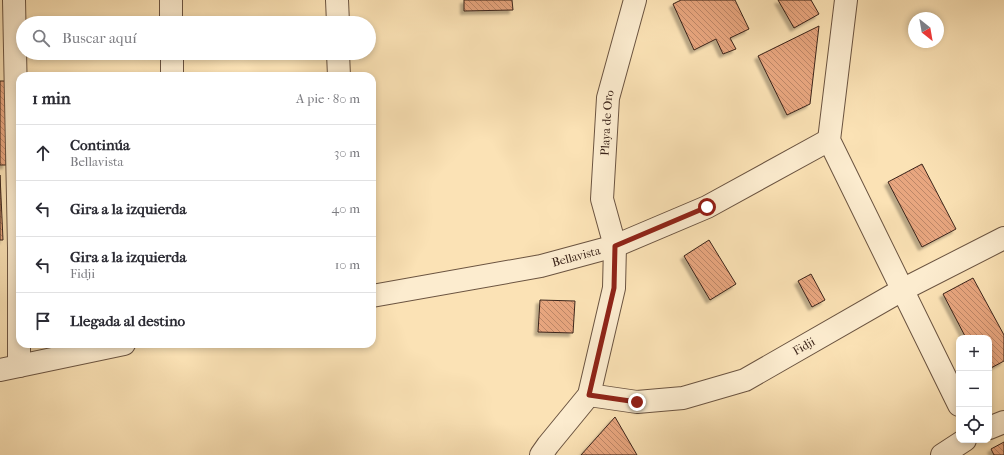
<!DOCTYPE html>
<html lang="es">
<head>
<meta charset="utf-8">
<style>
	:root { --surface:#fff; --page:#f7f7f7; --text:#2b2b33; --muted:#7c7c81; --line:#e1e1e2 }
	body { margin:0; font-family:"IM FELL French Canon",serif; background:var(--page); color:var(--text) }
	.controls { position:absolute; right:12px; bottom:12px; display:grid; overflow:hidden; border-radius:8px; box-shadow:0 2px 6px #0003 }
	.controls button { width:36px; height:36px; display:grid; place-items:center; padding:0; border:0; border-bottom:1px solid var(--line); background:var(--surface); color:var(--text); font:20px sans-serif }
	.compass { position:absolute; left:908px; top:12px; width:36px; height:36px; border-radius:50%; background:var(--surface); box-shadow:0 2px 6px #0003; rotate:149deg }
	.stop { position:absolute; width:12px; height:12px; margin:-9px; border:3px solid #8f2418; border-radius:50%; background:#fff }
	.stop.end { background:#8f2418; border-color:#fff; box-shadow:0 1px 4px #0008 }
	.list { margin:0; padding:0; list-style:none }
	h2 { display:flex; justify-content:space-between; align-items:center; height:52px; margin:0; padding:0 16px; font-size:17px }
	h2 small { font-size:13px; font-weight:400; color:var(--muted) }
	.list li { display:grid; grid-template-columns:26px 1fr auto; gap:12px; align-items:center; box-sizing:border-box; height:56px; padding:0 16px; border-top:1px solid var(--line) }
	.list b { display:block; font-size:15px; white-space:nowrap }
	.list p { margin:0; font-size:13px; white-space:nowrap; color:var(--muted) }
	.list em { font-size:13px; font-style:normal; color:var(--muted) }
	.icon { flex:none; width:22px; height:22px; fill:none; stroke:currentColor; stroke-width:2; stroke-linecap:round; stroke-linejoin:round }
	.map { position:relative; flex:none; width:1004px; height:455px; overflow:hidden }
	.search { position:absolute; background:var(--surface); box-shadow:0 2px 6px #0003; left:16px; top:16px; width:360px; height:44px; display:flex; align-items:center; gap:10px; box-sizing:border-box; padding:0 14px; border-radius:22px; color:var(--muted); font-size:15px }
	.panel { position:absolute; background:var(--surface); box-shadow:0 2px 6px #0003; left:16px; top:72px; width:360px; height:276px; border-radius:12px }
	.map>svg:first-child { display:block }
	.building { fill:url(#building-back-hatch); stroke:#3b241a; filter:url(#shadow) }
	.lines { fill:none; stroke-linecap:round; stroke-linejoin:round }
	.minor-casing { stroke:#6b5441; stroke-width:24 }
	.minor { stroke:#fceccf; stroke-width:22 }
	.route { stroke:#8f2418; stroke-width:5 }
	.labels { text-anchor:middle; stroke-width:3.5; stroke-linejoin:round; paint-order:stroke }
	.street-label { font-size:12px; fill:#3b241a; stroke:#fceccf }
</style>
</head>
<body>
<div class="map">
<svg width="1004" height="455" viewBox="0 0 1004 455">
	<defs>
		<pattern id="building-back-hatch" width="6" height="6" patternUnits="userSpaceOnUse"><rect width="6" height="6" fill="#e8a67f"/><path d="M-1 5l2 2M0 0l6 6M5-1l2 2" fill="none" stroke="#bd8767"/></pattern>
		<filter id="shadow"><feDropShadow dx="-3.5" dy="3.5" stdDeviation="1" flood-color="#0004"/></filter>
	</defs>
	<rect width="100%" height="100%" fill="#fbe2b5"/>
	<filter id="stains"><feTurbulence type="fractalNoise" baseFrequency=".005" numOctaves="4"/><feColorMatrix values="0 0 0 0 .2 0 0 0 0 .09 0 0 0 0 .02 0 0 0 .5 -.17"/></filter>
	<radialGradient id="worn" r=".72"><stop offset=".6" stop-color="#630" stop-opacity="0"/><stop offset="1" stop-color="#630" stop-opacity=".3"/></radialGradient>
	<path class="building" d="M464,0h48l1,10 -49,1z
		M681,0h54l14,29 -19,9 6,11 -13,5 -7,-15 -22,11 -21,-46z
		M778,0h33l8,14 -25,14z
		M819,26l-9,78 -23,11 -29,-59z
		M0,81h6v84h-6z
		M922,164l34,65 -34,18 -34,-65z
		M0,175l3,65h-3z
		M709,240l27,44 -26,16 -26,-44z
		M811,274l14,26 -13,7 -14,-26z
		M973,278l31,57v26l-15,8v-31h-23l-23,-44z
		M540,300l35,1 -2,32 -35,-1z
		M615,417l22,38h-56z
		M1004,442v13h-10l-3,-6z"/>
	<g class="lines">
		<defs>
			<g id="minor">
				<path d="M14,0l5,248v118"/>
				<path d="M171,0v23"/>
				<path d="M337,0l1,23"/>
				<path d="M846,0l-17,140 130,265"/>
				<path d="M172,53v23"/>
				<path d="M338,53l1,23"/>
				<path id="s1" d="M372,296l169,-30 74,-20 92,-39 122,-67"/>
				<path d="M0,370l124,-26"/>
				<path id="s2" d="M589,395l48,7 46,-4 62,-18 157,-90 102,-52"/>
				<path d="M989,428l15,-6"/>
				<path id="s3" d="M541,455l7,-10 41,-50 25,-107 1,-42 -13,-47 6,-101 27,-98"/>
				<path d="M942,455l23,-15"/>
			</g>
		</defs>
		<use href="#minor" class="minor-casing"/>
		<use href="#minor" class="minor"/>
	</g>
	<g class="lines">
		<path class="route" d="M637,402l-48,-7 25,-107 1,-42 92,-39"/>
	</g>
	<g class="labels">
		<g class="street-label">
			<text dy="4" stroke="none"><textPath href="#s3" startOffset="354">Playa de Oro</textPath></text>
			<text dy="4" stroke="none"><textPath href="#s1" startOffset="208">Bellavista</textPath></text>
			<text dy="4" stroke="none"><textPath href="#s2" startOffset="227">Fidji</textPath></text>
		</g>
	</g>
	<rect width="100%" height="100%" filter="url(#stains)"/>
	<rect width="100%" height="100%" fill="url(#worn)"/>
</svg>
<div class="controls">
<button>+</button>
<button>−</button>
<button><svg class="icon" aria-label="locate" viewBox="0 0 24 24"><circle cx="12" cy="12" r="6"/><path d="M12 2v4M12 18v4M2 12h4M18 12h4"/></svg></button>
</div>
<svg class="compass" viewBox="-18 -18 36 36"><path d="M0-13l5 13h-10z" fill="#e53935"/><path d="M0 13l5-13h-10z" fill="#7c7c81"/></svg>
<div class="stop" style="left:707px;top:207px"></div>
<div class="stop end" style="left:637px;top:402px"></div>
<div class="search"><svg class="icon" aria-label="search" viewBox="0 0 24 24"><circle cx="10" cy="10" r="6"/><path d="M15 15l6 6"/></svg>Buscar aquí</div>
<section class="panel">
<h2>1 min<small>A pie · 80 m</small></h2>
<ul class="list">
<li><svg class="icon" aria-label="ahead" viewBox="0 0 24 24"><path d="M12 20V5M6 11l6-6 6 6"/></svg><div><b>Continúa</b><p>Bellavista</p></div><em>30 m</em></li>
<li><svg class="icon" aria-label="left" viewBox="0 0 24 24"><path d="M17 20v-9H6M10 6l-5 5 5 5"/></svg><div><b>Gira a la izquierda</b></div><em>40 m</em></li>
<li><svg class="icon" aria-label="left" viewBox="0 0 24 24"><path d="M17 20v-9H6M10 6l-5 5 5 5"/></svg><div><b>Gira a la izquierda</b><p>Fidji</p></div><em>10 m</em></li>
<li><svg class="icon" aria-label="arrive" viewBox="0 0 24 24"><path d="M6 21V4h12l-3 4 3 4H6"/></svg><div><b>Llegada al destino</b></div></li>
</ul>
</section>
</div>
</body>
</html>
